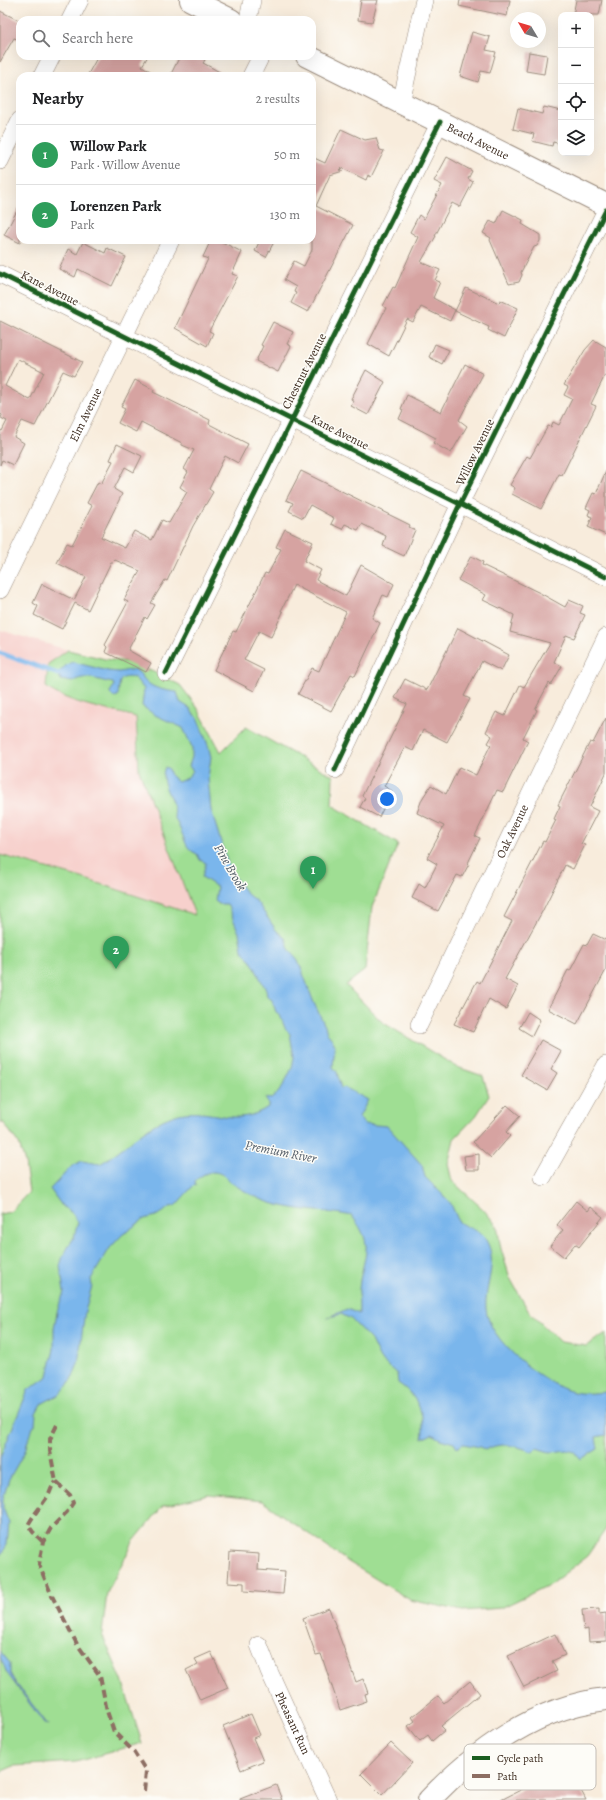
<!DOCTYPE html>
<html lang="en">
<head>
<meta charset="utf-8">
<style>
	:root { --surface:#fff; --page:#f2f2f2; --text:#202124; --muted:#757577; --line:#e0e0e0; --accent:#ea580c }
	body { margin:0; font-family:Alegreya,serif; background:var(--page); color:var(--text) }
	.controls { position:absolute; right:12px; top:12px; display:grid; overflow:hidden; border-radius:8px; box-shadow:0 4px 16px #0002 }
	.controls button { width:36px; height:36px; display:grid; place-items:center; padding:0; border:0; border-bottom:1px solid var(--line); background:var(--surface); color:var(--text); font:20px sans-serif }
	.compass { position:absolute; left:510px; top:12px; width:36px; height:36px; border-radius:50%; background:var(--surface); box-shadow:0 4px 16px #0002; rotate:308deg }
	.you { position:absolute; left:387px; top:799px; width:14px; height:14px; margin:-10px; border:3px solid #fff; border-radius:50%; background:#1a73e8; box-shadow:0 0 0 6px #1a73e833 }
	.badge { display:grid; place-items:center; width:26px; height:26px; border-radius:50%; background:var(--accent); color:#fff; font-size:13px; font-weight:700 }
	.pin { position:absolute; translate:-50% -33px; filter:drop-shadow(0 1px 2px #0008) }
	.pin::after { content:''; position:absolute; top:21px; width:14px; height:12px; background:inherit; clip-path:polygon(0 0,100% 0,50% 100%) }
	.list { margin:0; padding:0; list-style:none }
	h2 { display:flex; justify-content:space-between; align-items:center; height:52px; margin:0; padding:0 16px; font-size:17px }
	h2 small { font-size:13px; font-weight:400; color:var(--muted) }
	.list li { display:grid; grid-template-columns:26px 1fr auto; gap:12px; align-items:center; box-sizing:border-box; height:60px; padding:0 16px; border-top:1px solid var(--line) }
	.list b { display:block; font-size:15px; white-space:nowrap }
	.list p { margin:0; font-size:13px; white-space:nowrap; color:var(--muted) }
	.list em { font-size:13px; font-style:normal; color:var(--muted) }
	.icon { flex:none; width:22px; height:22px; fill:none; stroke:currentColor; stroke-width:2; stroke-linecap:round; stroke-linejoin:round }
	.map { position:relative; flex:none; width:606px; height:1800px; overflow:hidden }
	.search { position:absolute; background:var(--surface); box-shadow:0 4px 16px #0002; left:16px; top:16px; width:300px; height:44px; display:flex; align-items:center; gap:10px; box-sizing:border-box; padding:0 14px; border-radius:12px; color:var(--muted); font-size:15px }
	.panel { position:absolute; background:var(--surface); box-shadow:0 4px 16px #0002; left:16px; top:72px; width:300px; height:172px; border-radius:12px }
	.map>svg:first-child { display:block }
	.built { fill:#f7d0cc }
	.green { fill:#9fde93; stroke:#6d8458 }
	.water { fill:#7ab6ec; stroke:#5a7085 }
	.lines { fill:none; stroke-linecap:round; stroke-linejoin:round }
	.stream { stroke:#7ab6ec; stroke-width:5 }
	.building { fill:#d6a3a1; fill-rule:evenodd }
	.minor-casing { stroke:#9a8b7d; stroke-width:18 }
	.tertiary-casing { stroke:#9a8b7d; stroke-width:24 }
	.minor { stroke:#fff; stroke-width:17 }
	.tertiary { stroke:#fff; stroke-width:22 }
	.quiet { stroke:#8d6e63; stroke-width:4; stroke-dasharray:8 4; stroke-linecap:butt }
	.cycleway-casing { stroke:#fdfcf7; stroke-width:8 }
	.cycleway { stroke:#1b5e20; stroke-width:5 }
	.labels { text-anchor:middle; stroke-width:3; stroke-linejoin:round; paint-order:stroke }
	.street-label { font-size:12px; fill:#3b2a1e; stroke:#fdfcf7 }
	.water-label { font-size:13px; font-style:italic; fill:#515b66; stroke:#fdfcf7 }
	.key { fill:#fdfcf7; stroke:#c3bdb6; stroke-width:1 }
	.key-label { font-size:11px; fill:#3b2a1e }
</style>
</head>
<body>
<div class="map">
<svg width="606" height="1800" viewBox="0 0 606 1800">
	<rect width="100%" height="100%" fill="#fdfcf7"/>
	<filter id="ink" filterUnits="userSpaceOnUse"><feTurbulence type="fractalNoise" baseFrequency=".025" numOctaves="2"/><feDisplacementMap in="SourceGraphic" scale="8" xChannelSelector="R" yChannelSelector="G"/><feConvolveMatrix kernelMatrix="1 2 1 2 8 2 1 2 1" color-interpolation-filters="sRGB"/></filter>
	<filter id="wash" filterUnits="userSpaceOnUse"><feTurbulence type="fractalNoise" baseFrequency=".012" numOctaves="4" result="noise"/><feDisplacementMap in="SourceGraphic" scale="16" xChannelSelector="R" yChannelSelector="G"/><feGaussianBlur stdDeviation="0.9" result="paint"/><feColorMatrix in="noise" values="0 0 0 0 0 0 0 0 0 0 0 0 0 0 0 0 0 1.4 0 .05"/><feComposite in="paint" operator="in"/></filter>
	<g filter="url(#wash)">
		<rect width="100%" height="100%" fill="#f8ecdc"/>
		<path class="built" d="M0,630l68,20 -20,14 45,42 43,11 3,53 57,145 -114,-37 -82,-23z"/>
		<path class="green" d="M68,650l37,9 30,4 45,22 17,22 24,45 25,-25 87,49 -1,29 66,39 -26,63 -7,63 -19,15 36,37 75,45 26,9 6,20 -13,20 -22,23 -6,25 4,17 31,28 14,17 4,23 9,29 19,34 32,30 25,4 20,-13v196l-19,27 -36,28 -50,24 -38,3 -53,-11 -63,-39 -85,-60 -53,-6 -46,11 -30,36 -26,51 -5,41 20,46 20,63 -66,19 -62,4 -14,6v-558l10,-2 19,-20 -4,-29 -6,-19 -16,-22h-3v-267l82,23 113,37 -56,-145 -3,-53c-26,-7 -70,-14 -90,-30l2,-23z"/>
		<path class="water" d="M73,662l35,9 11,1 16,-3c6,4 8,10 13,14 7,6 20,8 29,9l3,10 11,7 2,5 4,3 11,28 3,12 -3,21 3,32 19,61 17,23 10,8 19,28 9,8 4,11 9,11 16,43 11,23 2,7 5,6 3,6 -2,22 4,5 4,17 3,-2 24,13 -9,17 5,7 23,2 35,39 3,12 25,25 9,20c9,7 21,7 27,18 13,22 -2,46 0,69 3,32 53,70 81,81 12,5 26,3 39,2v43l-10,2 2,12 -17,10c-10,-13 -16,-8 -29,-7 -5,0 -11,-3 -16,-4l-3,4c-16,-6 -32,-11 -48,-2l-5,-3 -17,-3 -6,4 -3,-5 -14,-4 -8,-5 -10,5c4,-24 -4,-43 -24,-56l-1,-9 -17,-15 -9,-19 -20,-21 -10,-5 -14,4 20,-9 12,5c0,-11 -1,-23 1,-34 6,-30 13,-36 -8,-64 -32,-7 -66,-4 -96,-19 -8,-4 -17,-9 -24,-14 -4,-2 -6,-6 -9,-8 -10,-6 -20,-2 -28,6l1,5 -2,-1 -19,21 -5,1 -14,9 -12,3 -22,16 -12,13 -19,31 1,7 -7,25 -7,53 -5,12 -6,10 -7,8 -19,10 -5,9 -1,12 -4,5 -6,21 -16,28 -6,20v9l6,15 -2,22 -7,11v-98l28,-68 20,-14 6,-27v-20l3,-17 7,-20 -4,-26 3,-10 11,-19 4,-15 -6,-9 -10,-7 -12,-17 23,-24 9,-4 18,3c26,-16 48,-42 79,-50 32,-7 57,15 89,-7v-4l-3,-5 6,1 7,-6 6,-9 8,-16 2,-11 -4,-23 -5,-6 -5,-13 -4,-3 -4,-12 -5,-4 -1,-6 -13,-26 -11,-14 -3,-17 -12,-29h-9l-3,-3 2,-14 -15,-10 4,-14 -6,-3 -3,-6c-12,-5 -12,-15 -17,-25 -2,-5 -5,-9 -6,-14 -1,-4 0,-7 -1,-10 -4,-13 -14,-24 -8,-38l4,2 2,7 7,6 9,-4 6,-7 -4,-5 3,-9v-10l-9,-19 -28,-13 -13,-9 2,-17 -9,-11c-18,-3 -15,4 -17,18l-4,1 -4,-3v-2l4,-6 -1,-3c-14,-2 -28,-10 -41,-1l-11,-2 -3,-6c3,-5 10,-11 15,-12z
			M0,1651l10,12v10l5,9 33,43 -4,-2 -38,-51c-2,-9 -6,-9 -6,-21z"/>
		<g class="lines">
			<path class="stream" d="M0,653l58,21 5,-1"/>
		</g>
		<g id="blocks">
			<path class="building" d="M361,0h17l-6,22 -14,-2z
				M460,0h50l-3,16 -48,-10z
				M576,0h26l-3,15h-26z
				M0,11l20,10v19l-6,-2 -14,24z
				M472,32l18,5 -4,13 10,2 -6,21 -9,-2 -3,11 -18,-6z
				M529,52l18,3 -3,19 -18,-3z
				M98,56h50l-6,10 16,10h-71z
				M180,56h17l8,4 -2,3 24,13h-57z
				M544,107l17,4v33l-8,-2 -1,4 -20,-5 2,-7 -21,-5 5,-21 24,6z
				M341,129l24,11 11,-2 4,12 4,1 -13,26 -3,-2 -2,5 -24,-12 -2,2 3,1 -13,4 -14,31 37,19 -45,87 -17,-9 5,-10 -2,-1 2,-5 -12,-7 10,-19 10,5 8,-16v-93l13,6z
				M447,157l25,14 -4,8 5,3 -13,25 -8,-4 -17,33h1l-15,26 19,8 -5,10 5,2 -7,16 22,12 -5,11 -29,-14 -8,15 -6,-3 -18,37 -21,-12 18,-36 -3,-2 10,-19 2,1 23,-51 -8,-5 9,-17 5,4 18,-34 -8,-4z
				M20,205v38l-16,-8z
				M503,210l20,10 -1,4 18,11v6l-3,5 -3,1 -13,25 1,3 -3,7 -10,2 -19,-44 1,-2 -8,-5 7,-12 6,3z
				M211,240h7l24,12 -10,22 6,2 -29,55 4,2 -6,13 -32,-18 33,-69 -5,-2z
				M260,240h15l-9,17 -11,-6z
				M83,242l22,11 2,-5 19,9 -14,29 -34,-17 -3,8 -16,-8 9,-20 9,5z
				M466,288l33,15 1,-3 18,8 -14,30 -16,-8 1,-3 -34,-16z
				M0,321l82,41 -8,14 -11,-5 -28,55 -13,-5 -8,16 10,6 -11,22 -11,-5 -2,5v-35l2,1 5,-10 -6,-3 1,-3 -2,-2zM18,359l26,13 -14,28 -25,-14z
				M273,322l20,10 -6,12 4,2 -13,26 -22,-11 7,-15 -2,-1z
				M594,340l12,7v26l-15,31 5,2 -34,69 -3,-1 -18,35 -29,-15 3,-6 -5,-3 17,-29 3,2 18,-32 3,1 2,-5 6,3 13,-26 -8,-4 4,-8 -4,-2 21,-35z
				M435,344l14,6 -7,14 -13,-7z
				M465,364l18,10 -24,46 8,6 -16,27 -18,-10 3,-5 -37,-19 4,-9 -2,-1 6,-14 34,17z
				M366,370l19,12 -17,33 -17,-9 3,-5 -3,-2z
				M135,380l19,10 -1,2 57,28 -1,4 39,20 -10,19 -13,-7 -16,33 4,3 -20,34 -26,55 -2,-1 -14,23 4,2 -8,14 -2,-2 -17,33 23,13 -5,9 -41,-20 2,-5 -2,-2 23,-43 -4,-2 16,-29 -25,-11 -2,2h-2l-23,48 -13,-7 -13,26 -28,-14 4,-9 -5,-3 9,-19 32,16 12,-23 -29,-14 10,-20 5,2 20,-39 -5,-3 11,-21 3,2 12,-23 -3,-1 7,-16 25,12 -8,16 -9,-5 -11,22 8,5 -21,43 24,11 9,-17 18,9 10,-20 7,3 18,-31 -7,-5 8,-15 -4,-3 10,-19 -12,-5v-2l-41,-21 -5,10 -18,-9 7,-14 -4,-2z
				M301,471l109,54 -1,2 6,3 -11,26 -21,-10 3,-10 -24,-12 -4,6 -13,-6 -3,5 -11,-5 3,-6 -24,-13 -7,13 -14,-7 4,-8 -7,-3z
				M606,471v64l-18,-8 4,-10 -4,-2 2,-5 -4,-2 7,-15 3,1z
				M285,529l28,13 -9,19 17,9 -5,10 30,16 15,-31 33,19 -6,13 -5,-2 -11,23 8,5 -25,53 -4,-2 -20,37 -33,-17 14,-26 7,3 27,-59 -52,-27 -13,26 2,1 -12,25 -12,-6 -15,29 20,10 -10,21 -40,-21 19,-39 3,1 29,-59 3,1 13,-25 -5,-2z
				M471,556l12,6 -1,3 58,28 25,14 4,-7 14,6 -3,7 5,2 -11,23 -8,-3 -12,27 8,4 -11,19 -2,-2 -14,26 2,1 -14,28 5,3 -25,51 -6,-2 -22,46 5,2 -12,25 1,1 -7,13 -5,-2 -19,36 -26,-13 7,-14 6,4 12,-24 -10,-6 17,-32 -27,-13 5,-14 9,-14 15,9 13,-27 17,8 14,-29 1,-1 -3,-2 4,-7 -6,-4 10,-20 9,4 15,-31 4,2 26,-44 -40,-11 4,-17 -31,-15 3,-5 -28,-15z
				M458,628l51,27 -8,16 -19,-10 -18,35 6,3 -23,43 -24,-12 -10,21 -8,-4 -21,39 8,5 -13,26 -19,-10 5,-9 -3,-2 45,-92 -12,-6 10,-19 22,11z
				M606,718v55l-16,34 8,4 -17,33 4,1 -12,24 -8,-4 -22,45 -38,69 13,7 -12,23 -17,-10 -16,33 -19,-8 23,-43 3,2 32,-62 -8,-4 39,-76 2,1 11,-22 -2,-1 6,-13 -2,-1 32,-63 3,1z
				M593,934l13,6v30l-29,54 -29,-15 20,-39 2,1 14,-27 3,1z
				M528,1012l12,8 -8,16 -13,-8z
				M541,1040l20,11 -10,18 6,4 -10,17 -26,-15z
				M507,1105l13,11 -14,16 4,4 -19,22 -18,-16z
				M479,1154v16h-13l-2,-14z
				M576,1201l12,10 3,-4 12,10 -24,30 -4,-3 -11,13 -14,-11 13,-16 -6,-5z
				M230,1552l29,2 -1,16 27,2 -2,22 -39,-3v-8l-16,-1z
				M329,1608l27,74 7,-3 5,14 -3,1 2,7 -27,9 -19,-56 -5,1 -13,-37z
				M599,1609v5l7,-1v28l-17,1 -1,-13 -4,1 -2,-20z
				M555,1634l10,21 -13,6 5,10 -33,16 -16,-31z
				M211,1652l17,36 -28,12 -14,-30 12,-6 -3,-5z
				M470,1681l10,13 -39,32 4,4 -13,11 -4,-6 -8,6 -12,-15 7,-5 -3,-4 26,-21 6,7z
				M251,1714l9,21 -7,3 10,23 -22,9 -18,-44z
				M391,1743l21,20 -30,32 -21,-21z
				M574,1777l12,23h-85l43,-22 4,7 13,-7 2,4z
				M276,1785l6,15h-42v-1z"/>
		</g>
	</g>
	<g filter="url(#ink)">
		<use href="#blocks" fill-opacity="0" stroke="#9a8b7d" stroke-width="1"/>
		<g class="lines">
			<defs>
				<g id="minor">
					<path d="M70,20l10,-20"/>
					<path d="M248,20l4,-20"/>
					<path d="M42,76l10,-20"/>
					<path d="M251,76l10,-20"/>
					<path d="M401,103l23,-103"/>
					<path d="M0,161l20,-41"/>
					<path d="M0,274l606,303"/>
					<path id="s1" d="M0,590l171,-350"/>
					<path d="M166,673l274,-551"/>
					<path d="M335,770l125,-266 146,-294"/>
					<path id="s2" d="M419,1025l187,-388"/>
					<path d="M543,1177l63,-112"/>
					<path id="s3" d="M259,1645l10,26 59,129"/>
				</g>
				<g id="tertiary">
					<path d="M191,0l40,20"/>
					<path id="s4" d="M307,56l299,149"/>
					<path d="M429,1800c48,-50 107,-93 177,-101"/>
				</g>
			</defs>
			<use href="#minor" class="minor-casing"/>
			<use href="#tertiary" class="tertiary-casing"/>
			<use href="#minor" class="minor"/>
			<use href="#tertiary" class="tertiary"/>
			<path class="quiet" d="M57,1425l-7,14v12l6,31 14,13 3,8 -6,9 -16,16 -8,14 -4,23 13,31 25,48 23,32 7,35 7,21 20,20 12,19 -2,20
				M43,1542l-10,-10 -5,-7c6,-11 13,-19 20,-29 3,-5 3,-10 8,-14"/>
			<defs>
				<path id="cycleway" d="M0,274l606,303
					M166,673l274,-551
					M335,770l125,-266 146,-294"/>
			</defs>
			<use href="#cycleway" class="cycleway-casing"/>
			<use href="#cycleway" class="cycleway"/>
		</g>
	</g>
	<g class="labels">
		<g class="street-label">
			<text dy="4" stroke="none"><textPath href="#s4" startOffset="191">Beach Avenue</textPath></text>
			<text transform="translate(50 288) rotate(27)" y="4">Kane Avenue</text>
			<text transform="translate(304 371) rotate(-63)" y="4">Chestnut Avenue</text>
			<text dy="4" stroke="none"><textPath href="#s1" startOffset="195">Elm Avenue</textPath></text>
			<text transform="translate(340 432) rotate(27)" y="4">Kane Avenue</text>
			<text transform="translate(475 452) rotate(-64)" y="4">Willow Avenue</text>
			<text dy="4" stroke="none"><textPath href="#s2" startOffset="215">Oak Avenue</textPath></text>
			<text dy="4" stroke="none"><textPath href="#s3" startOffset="85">Pheasant Run</textPath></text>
		</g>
		<g class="water-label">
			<text transform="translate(231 867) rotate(60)" y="5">Pine Brook</text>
			<text transform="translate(281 1151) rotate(11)" y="5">Premium River</text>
		</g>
	</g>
	<rect x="464" y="1744" width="132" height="46" rx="6" class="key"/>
	<rect x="472" y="1756" width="18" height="4" fill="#1b5e20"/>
	<rect x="472" y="1774" width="18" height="4" fill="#8d6e63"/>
	<g class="key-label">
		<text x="497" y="1762">Cycle path</text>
		<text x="497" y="1780">Path</text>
	</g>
</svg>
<div class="controls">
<button>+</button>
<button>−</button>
<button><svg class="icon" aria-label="locate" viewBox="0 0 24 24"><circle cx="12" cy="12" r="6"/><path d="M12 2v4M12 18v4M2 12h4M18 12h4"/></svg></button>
<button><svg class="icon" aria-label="layers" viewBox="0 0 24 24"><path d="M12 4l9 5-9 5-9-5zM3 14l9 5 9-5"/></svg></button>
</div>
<svg class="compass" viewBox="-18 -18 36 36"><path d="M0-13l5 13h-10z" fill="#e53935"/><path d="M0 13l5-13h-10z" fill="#757577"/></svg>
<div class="you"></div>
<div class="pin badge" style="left:313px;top:889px;background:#2e9e5b">1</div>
<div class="pin badge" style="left:116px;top:969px;background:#2e9e5b">2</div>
<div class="search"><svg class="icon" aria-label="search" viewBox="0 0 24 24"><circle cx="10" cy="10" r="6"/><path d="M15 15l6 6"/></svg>Search here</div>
<section class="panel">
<h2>Nearby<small>2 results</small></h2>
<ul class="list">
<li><span class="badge" style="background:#2e9e5b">1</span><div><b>Willow Park</b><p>Park · Willow Avenue</p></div><em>50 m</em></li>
<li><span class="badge" style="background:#2e9e5b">2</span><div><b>Lorenzen Park</b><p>Park</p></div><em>130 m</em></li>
</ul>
</section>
</div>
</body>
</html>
